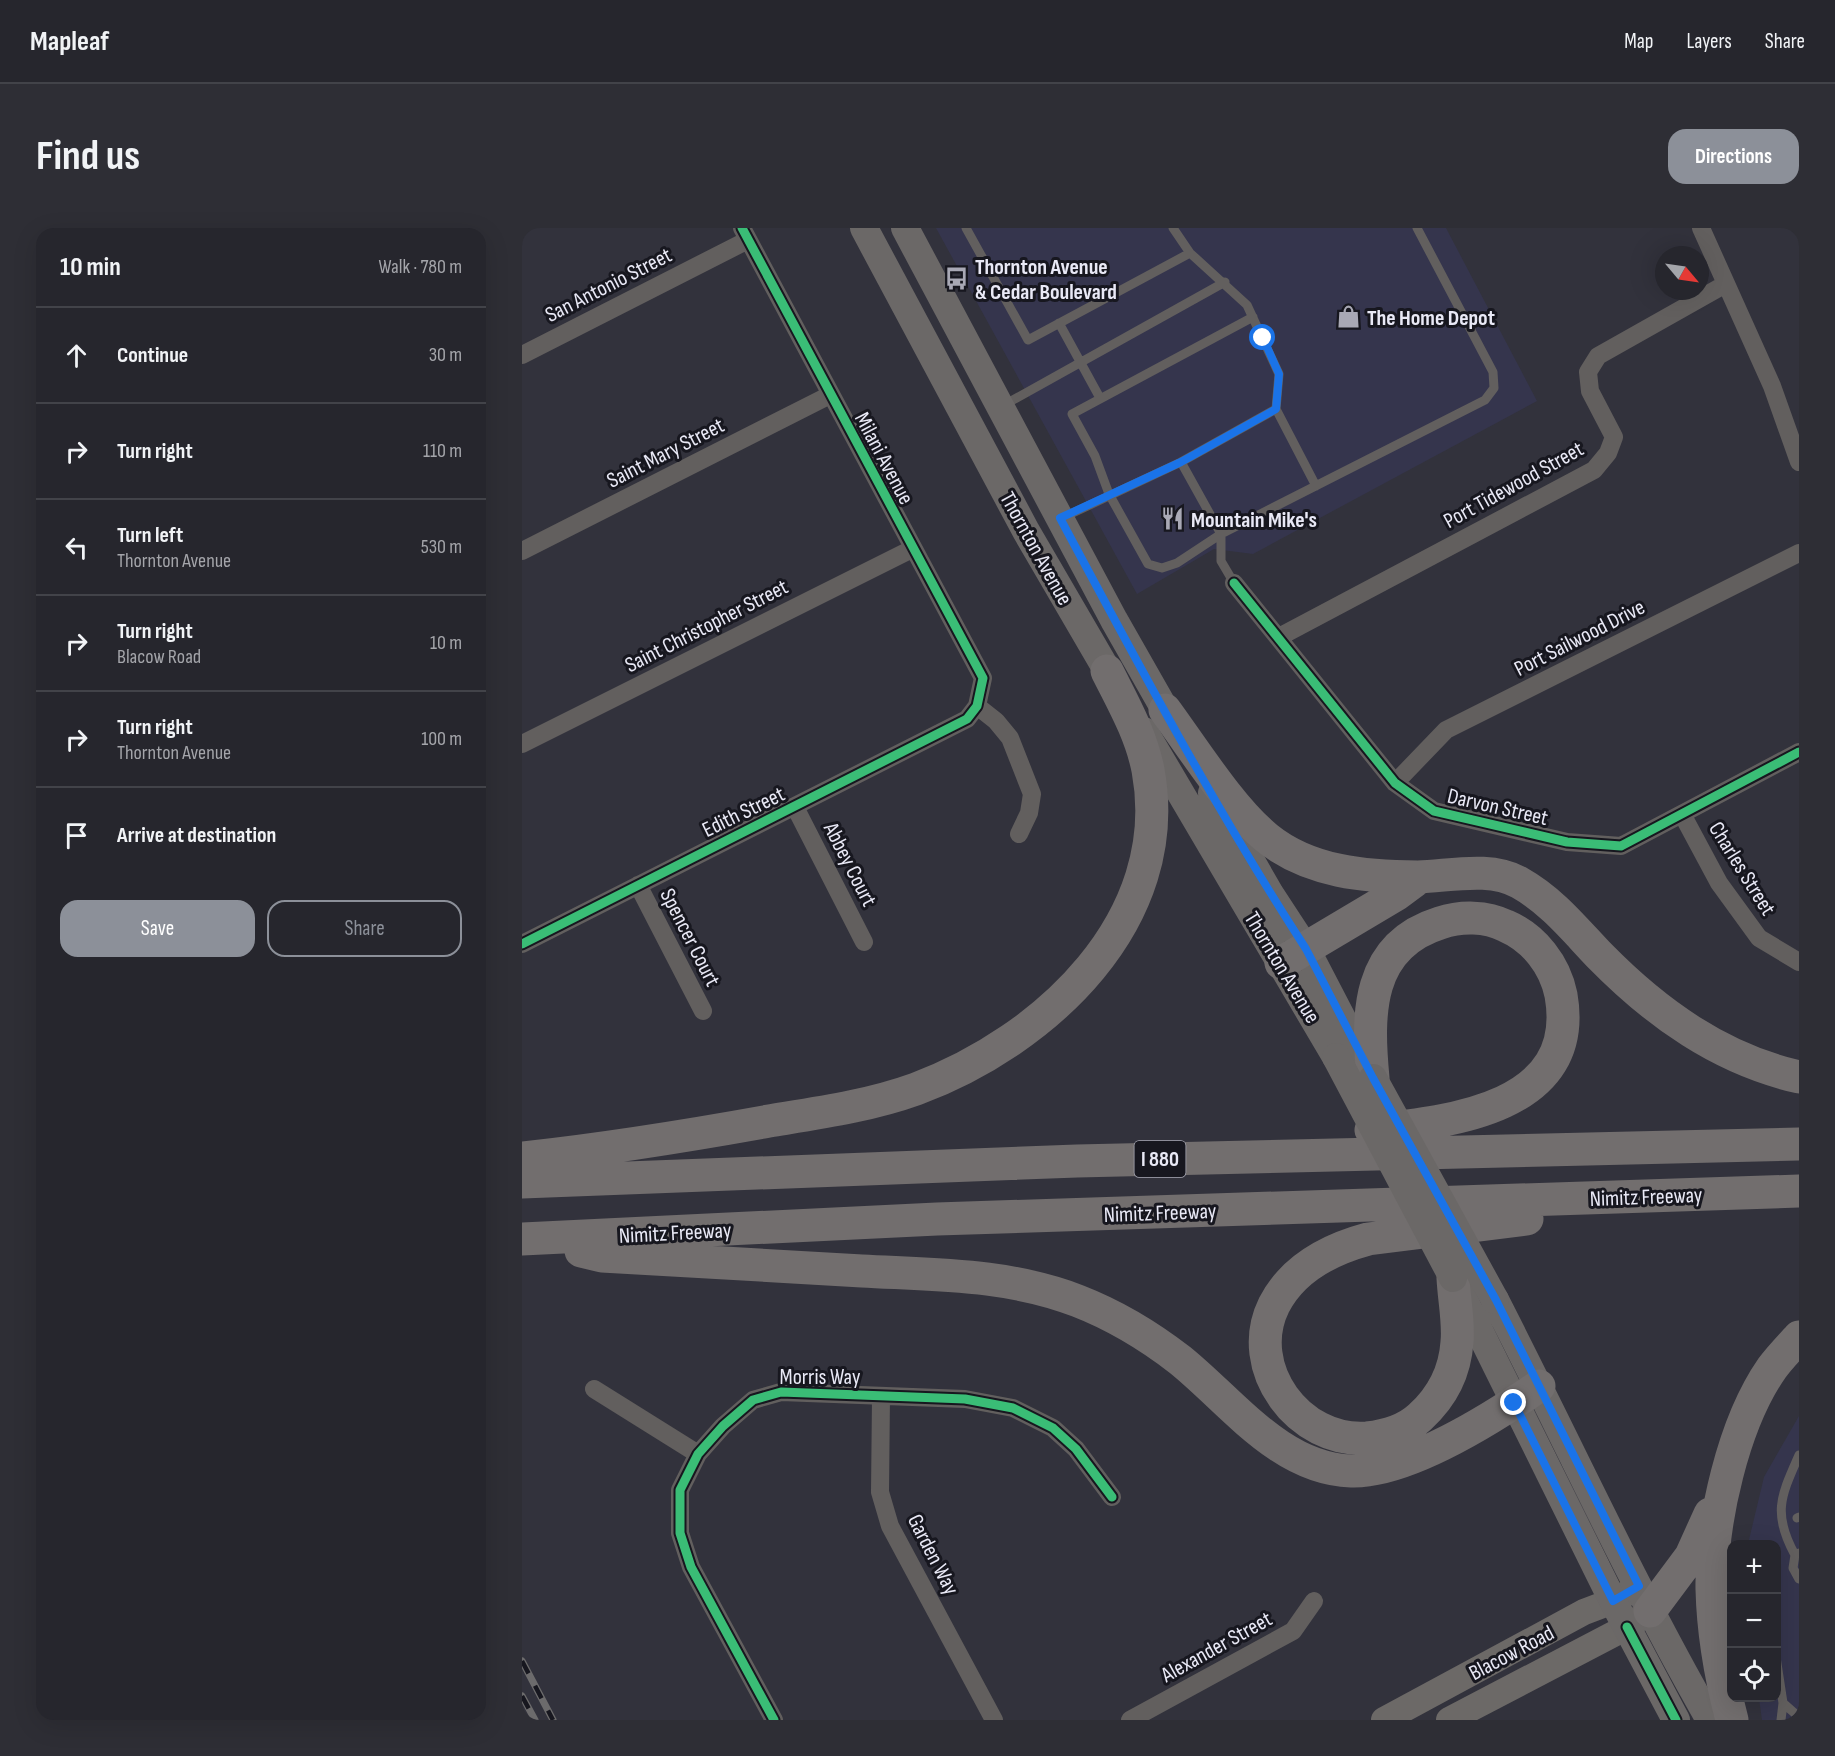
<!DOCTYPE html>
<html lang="en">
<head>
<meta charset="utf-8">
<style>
	:root { --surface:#26262d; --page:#2e2e35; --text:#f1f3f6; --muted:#a4a5aa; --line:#424349; --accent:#8c9099 }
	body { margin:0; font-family:"Sofia Sans Condensed",sans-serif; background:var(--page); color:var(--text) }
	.controls { position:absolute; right:18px; bottom:18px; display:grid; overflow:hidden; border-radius:12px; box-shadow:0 6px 24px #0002 }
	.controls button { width:54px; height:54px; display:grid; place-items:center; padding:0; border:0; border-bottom:2px solid var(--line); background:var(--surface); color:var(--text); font:30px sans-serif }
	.compass { position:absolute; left:1133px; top:18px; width:54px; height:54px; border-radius:50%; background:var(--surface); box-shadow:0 6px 24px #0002; rotate:119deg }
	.stop { position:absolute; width:18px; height:18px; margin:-14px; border:4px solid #1a73e8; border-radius:50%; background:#fff }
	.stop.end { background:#1a73e8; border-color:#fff; box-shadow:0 2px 6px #0008 }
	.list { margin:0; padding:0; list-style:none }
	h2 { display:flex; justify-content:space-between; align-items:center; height:78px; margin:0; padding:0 24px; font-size:26px }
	h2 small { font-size:20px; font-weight:400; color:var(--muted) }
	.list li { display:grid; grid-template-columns:39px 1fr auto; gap:18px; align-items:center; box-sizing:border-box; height:96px; padding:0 24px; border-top:2px solid var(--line) }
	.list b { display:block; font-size:22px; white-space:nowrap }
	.list p { margin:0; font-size:20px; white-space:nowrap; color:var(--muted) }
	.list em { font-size:20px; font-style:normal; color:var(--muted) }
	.actions { display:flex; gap:12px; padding:18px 24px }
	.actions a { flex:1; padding:14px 0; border:2px solid var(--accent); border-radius:18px; text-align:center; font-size:21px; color:var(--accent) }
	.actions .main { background:var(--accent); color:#fff }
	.icon { flex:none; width:33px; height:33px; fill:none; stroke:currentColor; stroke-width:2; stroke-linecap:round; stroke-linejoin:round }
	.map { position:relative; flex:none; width:1277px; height:1492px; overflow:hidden; border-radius:18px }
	header { display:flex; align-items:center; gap:36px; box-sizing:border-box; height:84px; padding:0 30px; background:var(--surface); border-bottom:2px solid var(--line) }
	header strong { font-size:28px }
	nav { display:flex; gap:33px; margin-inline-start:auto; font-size:21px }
	.intro { display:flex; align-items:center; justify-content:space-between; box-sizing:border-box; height:144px; padding:0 36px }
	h1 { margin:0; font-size:42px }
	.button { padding:15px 27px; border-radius:18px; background:var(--accent); color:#fff; font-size:21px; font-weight:700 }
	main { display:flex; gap:36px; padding:0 36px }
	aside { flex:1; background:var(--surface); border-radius:18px; box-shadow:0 6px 24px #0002 }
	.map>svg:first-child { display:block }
	.built { fill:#35354d }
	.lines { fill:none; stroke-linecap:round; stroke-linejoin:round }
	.lane { stroke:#625f5e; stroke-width:9 }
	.street { stroke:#625f5e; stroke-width:18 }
	.secondary { stroke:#6c6967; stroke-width:26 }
	.primary { stroke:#6b6867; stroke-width:28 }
	.highway { stroke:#726e6e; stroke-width:33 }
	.rail-casing { stroke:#6c6b6c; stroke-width:7 }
	.rail { stroke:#17171f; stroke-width:4.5; stroke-dasharray:14; stroke-linecap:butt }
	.primary-bridge { stroke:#6b6867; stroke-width:28 }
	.cycleway-casing { stroke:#17171f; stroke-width:13 }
	.cycleway { stroke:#3abd76; stroke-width:9 }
	.route { stroke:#1a73e8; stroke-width:8 }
	.labels { text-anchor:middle; stroke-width:6; stroke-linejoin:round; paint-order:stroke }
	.shield { fill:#17171f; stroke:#aaaab6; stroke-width:1.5 }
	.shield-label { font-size:21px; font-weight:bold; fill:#e9e9f6 }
	.poi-label { font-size:22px; font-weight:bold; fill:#e9e9f6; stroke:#17171f; text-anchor:start }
	.street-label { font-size:22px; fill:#e9e9f6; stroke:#17171f }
</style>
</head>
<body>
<header>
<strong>Mapleaf</strong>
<nav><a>Map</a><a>Layers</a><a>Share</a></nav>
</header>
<div class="intro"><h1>Find us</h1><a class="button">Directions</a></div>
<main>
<aside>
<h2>10 min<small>Walk · 780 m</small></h2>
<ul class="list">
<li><svg class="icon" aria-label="ahead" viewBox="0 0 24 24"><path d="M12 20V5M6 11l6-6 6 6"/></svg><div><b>Continue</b></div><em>30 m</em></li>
<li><svg class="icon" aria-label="right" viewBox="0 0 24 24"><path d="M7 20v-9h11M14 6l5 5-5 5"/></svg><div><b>Turn right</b></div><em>110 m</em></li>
<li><svg class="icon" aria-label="left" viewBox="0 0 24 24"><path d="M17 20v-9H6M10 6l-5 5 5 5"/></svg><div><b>Turn left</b><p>Thornton Avenue</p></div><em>530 m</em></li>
<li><svg class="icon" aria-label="right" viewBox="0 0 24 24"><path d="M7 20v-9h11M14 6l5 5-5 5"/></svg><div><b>Turn right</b><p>Blacow Road</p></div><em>10 m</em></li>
<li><svg class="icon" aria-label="right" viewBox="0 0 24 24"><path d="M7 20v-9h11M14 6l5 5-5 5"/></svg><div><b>Turn right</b><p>Thornton Avenue</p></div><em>100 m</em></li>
<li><svg class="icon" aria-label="arrive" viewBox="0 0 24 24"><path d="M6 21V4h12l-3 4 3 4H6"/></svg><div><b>Arrive at destination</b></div></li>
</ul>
<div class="actions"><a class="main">Save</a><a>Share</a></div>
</aside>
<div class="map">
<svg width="1277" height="1492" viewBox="0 0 1277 1492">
	<rect width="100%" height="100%" fill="#32323c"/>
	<path class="built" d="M414,0h510l91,173 -284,153 -39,-5 -77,45z
		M1277,1188v304h-37l-3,-22h17v-154h-28l16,-67z"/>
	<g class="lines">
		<path class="lane" d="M444,0l62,112 162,-87
			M651,0l17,25 57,52 32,69 -3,35 40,77
			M537,95l41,75
			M482,177l221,-123
			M659,234l40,72 264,-134 9,-12 -1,-16 -76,-144
			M540,290l119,-56 95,-53
			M699,306l-44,29 -15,5 -14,-4 -39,-70 -14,-38 -23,-42 181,-97
			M699,306v27l13,22
			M1275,1290l2,-1
			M1277,1325l-4,2 -2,13 6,11
			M1273,1327c-23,-42 -14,-59 4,-100
			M1254,1429l7,46 -2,17
			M1261,1475l16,14"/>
		<path class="street" d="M1179,0l71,158 27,76
			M0,127l226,-115
			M0,323l308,-156
			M712,355l161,200 39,28 133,31 54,4 178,-94
			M757,409l315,-167 14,-17 6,-16 -24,-46 -2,-19 10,-16 126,-71
			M455,478l19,15 14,17 22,56 -3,19 -10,21
			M0,516l390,-195
			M873,555l51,-53 353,-177
			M273,579l69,135
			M1160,586l37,69 40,55 40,24
			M116,657l65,126
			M0,716l445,-225 10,-13 6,-28 -241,-450
			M72,1161l104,65
			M359,1169l-1,95 10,34 104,194
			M252,1492l-83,-153 -11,-34v-43l18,-36 25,-28 30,-26 28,-8 184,7 48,9 40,20 23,21 36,48
			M608,1492l163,-89 21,-30"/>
		<path class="secondary" d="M862,1492l200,-108 29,-11 18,-10
			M927,1492l178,-93 16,-11"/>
		<path class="primary" d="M342,0l162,303 92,158
			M383,0l209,392 62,109
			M622,503l192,326
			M690,565l58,101 36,55 66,127
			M935,1058l156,315 63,119
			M973,1072c72,140 137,284 215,420"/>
		<path class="highway" d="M643,482c28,38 66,99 102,128 42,34 99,39 151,39 33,-1 72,-11 102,6 32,18 55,47 80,73 56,57 120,103 199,121
			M759,735l116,-69 23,-17
			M849,902c80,-8 210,-22 190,-135 -6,-30 -27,-57 -55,-69 -20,-10 -45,-10 -66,-3 -74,23 -73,92 -67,155
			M0,930c83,-9 164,-22 247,-37 49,-8 100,-15 147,-32 129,-48 260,-169 232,-319 -7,-36 -25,-67 -41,-99
			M0,954l555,-21 722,-17
			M0,1011l415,-20 862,-28
			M59,1023l21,5c86,5 173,10 260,15 73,4 147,3 216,30 36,14 71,35 102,59 51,41 100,109 171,111 55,2 143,-54 188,-85
			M931,1050c1,21 6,44 4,64 -2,30 -15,55 -37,75 -14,13 -34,19 -53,21 -68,5 -124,-70 -93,-133 19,-37 57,-56 94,-66l159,-20
			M1128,1383l41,-55 19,-42
			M1210,1492c-11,-42 -19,-88 -20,-131 -1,-67 21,-165 60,-221 8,-11 18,-21 27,-31"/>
		<defs>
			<path id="rail" d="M0,1433l31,59
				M0,1468l13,24"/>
		</defs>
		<use href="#rail" class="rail-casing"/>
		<use href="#rail" class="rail"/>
		<path class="primary-bridge" d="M814,829l117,221
			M851,850l122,222"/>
		<defs>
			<path id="cycleway" d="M712,355l161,200 39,28 133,31 54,4 178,-94
				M0,716l445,-225 10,-13 6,-28 -241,-450
				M1105,1399l49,93
				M252,1492l-83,-153 -11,-34v-43l18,-36 25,-28 30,-26 28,-8 184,7 48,9 40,20 23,21 36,48"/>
		</defs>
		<use href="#cycleway" class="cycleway-casing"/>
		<use href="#cycleway" class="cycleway"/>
	</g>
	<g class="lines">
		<path class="route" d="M741,110l16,36 -3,35 -95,53 -121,56c78,146 156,292 246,431l67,129 123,222 143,286 -26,15 -99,-198"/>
	</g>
	<defs>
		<symbol id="bus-bare" viewBox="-9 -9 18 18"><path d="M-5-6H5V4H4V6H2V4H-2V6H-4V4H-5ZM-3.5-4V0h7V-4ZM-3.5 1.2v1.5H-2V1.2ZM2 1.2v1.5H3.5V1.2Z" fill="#a9a9b5" stroke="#17171f" stroke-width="2.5" paint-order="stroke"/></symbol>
		<symbol id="shop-bare" viewBox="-9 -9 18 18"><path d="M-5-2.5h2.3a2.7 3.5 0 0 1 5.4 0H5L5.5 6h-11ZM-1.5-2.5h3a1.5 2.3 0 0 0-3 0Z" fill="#a9a9b5" stroke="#17171f" stroke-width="2.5" paint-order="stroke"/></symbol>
		<symbol id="restaurant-bare" viewBox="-9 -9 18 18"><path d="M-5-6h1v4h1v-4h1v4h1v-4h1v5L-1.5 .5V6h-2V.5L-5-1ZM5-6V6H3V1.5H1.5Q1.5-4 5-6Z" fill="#a9a9b5" stroke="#17171f" stroke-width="2.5" paint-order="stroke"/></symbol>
	</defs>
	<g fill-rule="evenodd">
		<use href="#bus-bare" x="418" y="34" width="33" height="33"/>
		<use href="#shop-bare" x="810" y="72" width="33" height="33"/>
		<use href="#restaurant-bare" x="634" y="274" width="33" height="33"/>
	</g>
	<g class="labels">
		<rect class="shield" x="612.5" y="913" width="51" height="36" rx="4.5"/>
		<g class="shield-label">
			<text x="638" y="938">I 880</text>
		</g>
		<g class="poi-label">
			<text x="453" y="46">Thornton Avenue<tspan x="453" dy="25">&amp; Cedar Boulevard</tspan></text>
			<text x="845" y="97">The Home Depot</text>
			<text x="669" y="299">Mountain Mike's</text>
		</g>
		<g class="street-label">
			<text transform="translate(86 56) rotate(-27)" y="8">San Antonio Street</text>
			<text transform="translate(143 224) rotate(-27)" y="8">Saint Mary Street</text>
			<text transform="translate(363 230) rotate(62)" y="8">Milani Avenue</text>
			<text transform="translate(991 256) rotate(-29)" y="8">Port Tidewood Street</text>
			<text transform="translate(515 320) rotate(61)" y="8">Thornton Avenue</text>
			<text transform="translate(184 397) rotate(-27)" y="8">Saint Christopher Street</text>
			<text transform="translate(1057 409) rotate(-27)" y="8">Port Sailwood Drive</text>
			<text transform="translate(976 578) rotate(13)" y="8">Darvon Street</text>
			<text transform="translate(221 583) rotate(-26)" y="8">Edith Street</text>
			<text transform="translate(329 636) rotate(63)" y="8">Abbey Court</text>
			<text transform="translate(1221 640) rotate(58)" y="8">Charles Street</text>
			<text transform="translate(169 709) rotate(63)" y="8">Spencer Court</text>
			<text transform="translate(761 739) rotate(59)" y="8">Thornton Avenue</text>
			<text transform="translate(1124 968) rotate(-2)" y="8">Nimitz Freeway</text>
			<text transform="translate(638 984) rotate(-2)" y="8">Nimitz Freeway</text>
			<text transform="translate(153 1004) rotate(-3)" y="8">Nimitz Freeway</text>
			<text x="298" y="1156">Morris Way</text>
			<text transform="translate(412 1326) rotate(63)" y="8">Garden Way</text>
			<text transform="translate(694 1418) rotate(-29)" y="8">Alexander Street</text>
			<text transform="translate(989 1424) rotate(-28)" y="8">Blacow Road</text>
		</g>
	</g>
</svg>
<div class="controls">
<button>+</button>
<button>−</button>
<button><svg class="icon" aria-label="locate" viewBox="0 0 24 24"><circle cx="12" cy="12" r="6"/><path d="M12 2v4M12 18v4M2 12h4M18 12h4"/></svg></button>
</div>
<svg class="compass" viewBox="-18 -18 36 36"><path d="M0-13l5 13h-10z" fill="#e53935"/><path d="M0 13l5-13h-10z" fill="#a4a5aa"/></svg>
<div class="stop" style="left:741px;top:110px"></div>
<div class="stop end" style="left:992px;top:1175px"></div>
</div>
</main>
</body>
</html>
